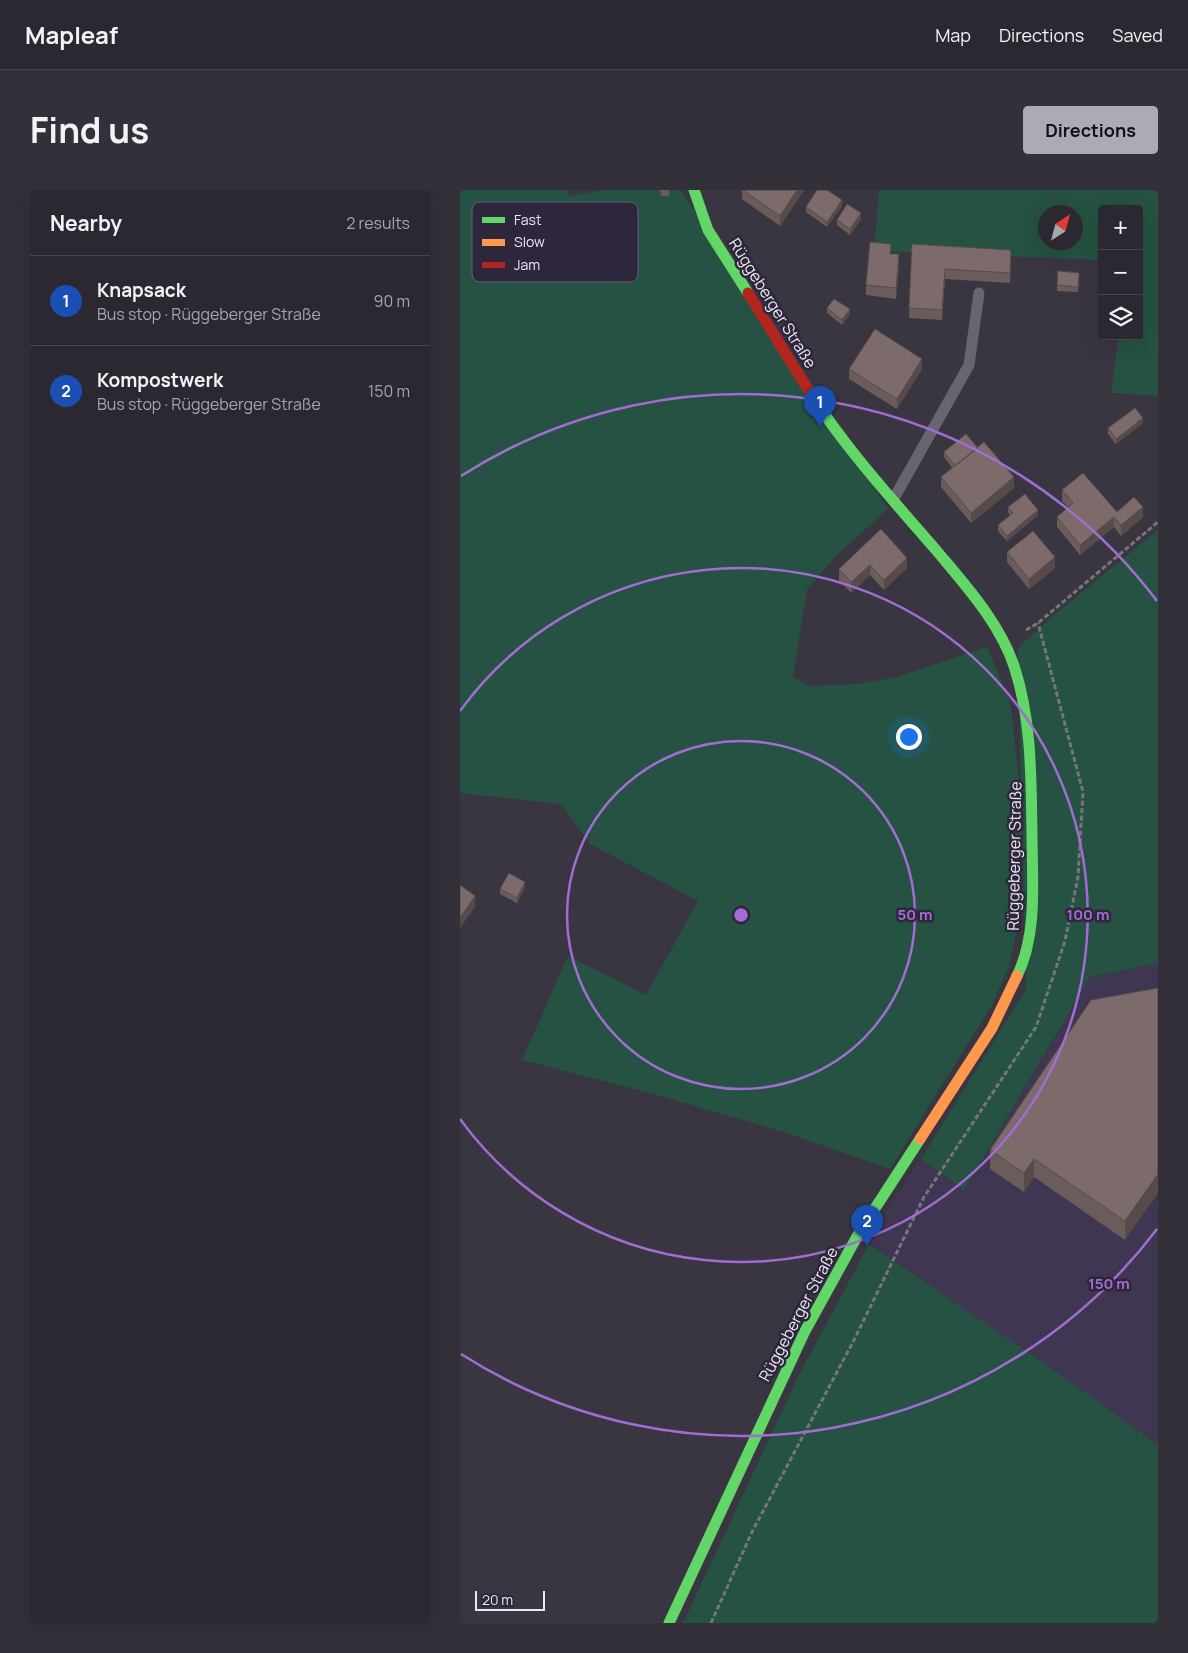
<!DOCTYPE html>
<html lang="en">
<head>
<meta charset="utf-8">
<style>
	:root { --surface:#2b2831; --page:#333039; --text:#f1f3f6; --muted:#a6a6ab; --line:#47444d; --accent:#ada9b5 }
	body { margin:0; font-family:Manrope,sans-serif; background:var(--page); color:var(--text) }
	.controls { position:absolute; right:15px; top:15px; display:grid; overflow:hidden; border-radius:5px; box-shadow:0 5px 20px #0002 }
	.controls button { width:45px; height:45px; display:grid; place-items:center; padding:0; border:0; border-bottom:1px solid var(--line); background:var(--surface); color:var(--text); font:25px sans-serif }
	.compass { position:absolute; left:578px; top:15px; width:45px; height:45px; border-radius:50%; background:var(--surface); box-shadow:0 5px 20px #0002; rotate:36deg }
	.scale { position:absolute; left:15px; bottom:12px; width:70px; box-sizing:border-box; padding-left:5px; border:2px solid #ebe7f4; border-top:0; font-size:14px; line-height:18px; white-space:nowrap; color:#ebe7f4; -webkit-text-stroke:4px #2e273c; paint-order:stroke }
	.you { position:absolute; left:448px; top:546px; width:18px; height:18px; margin:-12px; border:4px solid #fff; border-radius:50%; background:#1a73e8; box-shadow:0 0 0 8px #1a73e833 }
	.badge { display:grid; place-items:center; width:32px; height:32px; border-radius:50%; background:var(--accent); color:#fff; font-size:16px; font-weight:700 }
	.pin { position:absolute; translate:-50% -41px; filter:drop-shadow(0 1px 2px #0008) }
	.pin::after { content:''; position:absolute; top:26px; width:18px; height:15px; background:inherit; clip-path:polygon(0 0,100% 0,50% 100%) }
	.list { margin:0; padding:0; list-style:none }
	h2 { display:flex; justify-content:space-between; align-items:center; height:65px; margin:0; padding:0 20px; font-size:21px }
	h2 small { font-size:16px; font-weight:400; color:var(--muted) }
	.list li { display:grid; grid-template-columns:32px 1fr auto; gap:15px; align-items:center; box-sizing:border-box; height:90px; padding:0 20px; border-top:1px solid var(--line) }
	.list b { display:block; font-size:19px; white-space:nowrap }
	.list p { margin:0; font-size:16px; white-space:nowrap; color:var(--muted) }
	.list em { font-size:16px; font-style:normal; color:var(--muted) }
	.icon { flex:none; width:28px; height:28px; fill:none; stroke:currentColor; stroke-width:2; stroke-linecap:round; stroke-linejoin:round }
	.map { position:relative; flex:none; width:698px; height:1433px; overflow:hidden; border-radius:5px }
	header { display:flex; align-items:center; gap:30px; box-sizing:border-box; height:70px; padding:0 25px; background:var(--surface); border-bottom:1px solid var(--line) }
	header strong { font-size:24px }
	nav { display:flex; gap:28px; margin-inline-start:auto; font-size:18px }
	.intro { display:flex; align-items:center; justify-content:space-between; box-sizing:border-box; height:120px; padding:0 30px }
	h1 { margin:0; font-size:35px }
	.button { padding:12px 22px; border-radius:5px; background:var(--accent); color:#111; font-size:18px; font-weight:700 }
	main { display:flex; gap:30px; padding:0 30px }
	aside { flex:1; background:var(--surface); border-radius:5px; box-shadow:0 5px 20px #0002 }
	.map>svg:first-child { display:block }
	.built { fill:#3f3751 }
	.green { fill:#255242; fill-rule:evenodd }
	.lines { fill:none; stroke-linecap:round; stroke-linejoin:round }
	.path { stroke:#77757c; stroke-width:3; stroke-dasharray:5 2.5; stroke-linecap:butt }
	.lane { stroke:#68656e; stroke-width:11 }
	.fast { stroke:#63d668; stroke-width:11 }
	.slow { stroke:#ff974d; stroke-width:11 }
	.jam { stroke:#b3261e; stroke-width:11 }
	.wall { fill:#6b5c5b }
	.shaded-wall { fill:#574b4a }
	.building { fill:#7c6b6a; stroke:#574b4a }
	.ring { fill:none; stroke:#a26dd2; stroke-width:2.5 }
	.labels { text-anchor:middle; stroke-width:5; stroke-linejoin:round; paint-order:stroke }
	.street-label { font-size:16px; fill:#ebe7f4; stroke:#2e273c }
	.key { fill:#2e273c; stroke:#676173; stroke-width:1 }
	.key-label { font-size:14px; fill:#ebe7f4 }
	.centre { fill:#a26dd2; stroke:#2e273c; stroke-width:2.5 }
	.ring-label { font-size:15px; text-anchor:middle; font-weight:bold; fill:#a26dd2; stroke:#2e273c; stroke-width:5; stroke-linejoin:round; paint-order:stroke }
</style>
</head>
<body>
<header>
<strong>Mapleaf</strong>
<nav><a>Map</a><a>Directions</a><a>Saved</a></nav>
</header>
<div class="intro"><h1>Find us</h1><a class="button">Directions</a></div>
<main>
<aside>
<h2>Nearby<small>2 results</small></h2>
<ul class="list">
<li><span class="badge" style="background:#1a4fb4">1</span><div><b>Knapsack</b><p>Bus stop · Rüggeberger Straße</p></div><em>90 m</em></li>
<li><span class="badge" style="background:#1a4fb4">2</span><div><b>Kompostwerk</b><p>Bus stop · Rüggeberger Straße</p></div><em>150 m</em></li>
</ul>
</aside>
<div class="map">
<svg width="698" height="1433" viewBox="0 0 698 1433">
	<rect width="100%" height="100%" fill="#393641"/>
	<path class="built" d="M698,773v482l-291,-203 54,-83 43,31 126,-213z"/>
	<path class="green" d="M0,0h107l3,6 33,-6h78l207,319 -49,44 -32,36 -14,88 17,9 47,-2 40,-7 90,-30 23,54 14,121 -4,94 -11,51 -16,36 -103,166 -103,-36 -133,-39 -132,-34 46,-104 78,39 52,-94 -108,-57 -29,-40 -101,-11z
		M419,0h279v206l-47,-3 8,-57h20v-127h-37v51l-228,-9zM586,22h30v30h-30z
		M698,340v433l-68,14 -126,213 -43,-31 105,-170 -8,-341 35,-32z
		M409,1054l189,129 100,72v178h-475l114,-244z"/>
	<g class="lines">
		<path class="path" d="M566,440l12,-7 120,-101
			M251,1433l41,-91 102,-192 70,-143 112,-170 29,-86 13,-64 5,-85 -45,-169"/>
		<path class="lane" d="M433,310l76,-135 10,-72"/>
		<path class="fast" d="M234,0l14,40 40,63
			M349,201c36,57 83,108 127,159 30,36 65,74 79,119 17,54 16,110 17,165 0,46 6,99 -15,142
			M209,1433l136,-292 54,-98 61,-94"/>
		<path class="slow" d="M460,949l72,-111 25,-52"/>
		<path class="jam" d="M288,103l61,98"/>
	</g>
	<path class="wall" d="M200,0h9v6h-8z
		M282,0h62l-24,36 -38,-27z
		M382,16l-15,21 -21,-15v-5z
		M401,29l-11,16 -13,-10v-5z
		M452,54l99,6 -1,33 -65,-4 -3,41 -33,-2z
		M439,75l-3,34 -30,-4v-10z
		M619,83l-1,19 -21,-1v-6z
		M367,118l23,6 -8,11 -15,-12z
		M389,179h73l-25,40 -48,-30z
		M683,233l-27,21 -8,-10v-6z
		M484,262l70,36 -43,35 -30,-36v-10l11,-9 -8,-11z
		M602,300l55,22 26,5 -22,19 -7,-9 -34,28 -23,-28v-10l11,-10 -6,-6z
		M548,317l30,8 -31,26 -9,-10v-6l12,-10 -2,-3z
		M421,339l26,39 -23,22 -14,-15 -19,18 -12,-13v-11z
		M547,362l48,16 -26,21 -22,-27z
		M65,697l-8,16 -17,-9v-5z
		M698,798l-33,252 -91,-63 -10,15 -34,-23v-19z"/>
	<path class="shaded-wall" d="M337,0h7l-24,36v-10z
		M382,10v6l-15,21v-5z
		M401,23v6l-11,16v-6z
		M439,64v11l-3,34v-11z
		M485,79v10l-3,41v-10z
		M390,119v5l-8,11v-5z
		M462,169v10l-25,40v-10z
		M683,228v5l-27,21v-5z
		M554,287v11l-43,35v-10z
		M683,317v10l-22,19v-11z
		M578,320v5l-31,26v-5z
		M654,327v10l-34,28v-10z
		M595,367v11l-26,21v-10z
		M447,368v10l-23,22v-10z
		M410,375v10l-19,18v-11z
		M65,692v5l-8,16v-5z
		M15,706v11l-15,21v-10z
		M574,969v18l-10,15v-19z
		M698,984v19l-33,47v-19z"/>
	<path class="building" d="M283,0h54l-17,26z
		M357,0h10l15,10 -15,22 -21,-15z
		M387,14l14,9 -11,16 -13,-9z
		M410,52l21,2 -1,10h9l-3,34 -30,-3z
		M452,54l99,6 -1,23 -65,-4 -3,41 -33,-2z
		M598,81l21,2 -1,14 -21,-2z
		M374,109l16,10 -8,11 -15,-12z
		M415,139l47,30 -25,40 -48,-30z
		M675,218l8,10 -27,21 -8,-11z
		M506,244l12,14 -23,18 -11,-14z
		M524,252l30,35 -43,36 -30,-36z
		M623,283l34,39 17,-15 9,10 -22,18 -7,-8 -34,28 -23,-28 16,-14 -11,-13z
		M565,304l13,16 -31,26 -9,-11 15,-12 -5,-6z
		M421,339l26,29 -23,22 -14,-15 -19,17 -12,-13z
		M573,341l22,26 -26,22 -22,-27z
		M49,683l16,9 -8,16 -17,-9z
		M0,695l15,11 -15,22z
		M698,798v186l-33,47 -91,-62 -10,14 -34,-23 101,-150z"/>
	<g class="ring">
		<circle cx="281" cy="725" r="174"/>
		<path d="M0 521A347 347 0 1 1 0 929"/>
		<path d="M697 1039A521 521 0 0 1 1 1164M1 286A521 521 0 0 1 697 411"/>
	</g>
	<g class="labels">
		<g class="street-label">
			<text transform="translate(313 113) rotate(58)" y="6">Rüggeberger Straße</text>
			<text transform="translate(554 666) rotate(-89)" y="6">Rüggeberger Straße</text>
			<text transform="translate(338 1124) rotate(-62)" y="6">Rüggeberger Straße</text>
		</g>
	</g>
	<rect x="12" y="12" width="166" height="80" rx="8" class="key"/>
	<rect x="22" y="27" width="23" height="6" fill="#63d668"/>
	<rect x="22" y="49" width="23" height="7" fill="#ff974d"/>
	<rect x="22" y="72" width="23" height="6" fill="#b3261e"/>
	<g class="key-label">
		<text x="54" y="35">Fast</text>
		<text x="54" y="57">Slow</text>
		<text x="54" y="80">Jam</text>
	</g>
	<circle cx="281" cy="725" r="8" class="centre"/>
	<g class="ring-label">
		<text x="455" y="730">50 m</text>
		<text x="628" y="730">100 m</text>
		<text x="649" y="1099">150 m</text>
	</g>
</svg>
<div class="controls">
<button>+</button>
<button>−</button>
<button><svg class="icon" aria-label="layers" viewBox="0 0 24 24"><path d="M12 4l9 5-9 5-9-5zM3 14l9 5 9-5"/></svg></button>
</div>
<svg class="compass" viewBox="-18 -18 36 36"><path d="M0-13l5 13h-10z" fill="#e53935"/><path d="M0 13l5-13h-10z" fill="#a6a6ab"/></svg>
<div class="scale">20 m</div>
<div class="you"></div>
<div class="pin badge" style="left:360px;top:237px;background:#1a4fb4">1</div>
<div class="pin badge" style="left:407px;top:1056px;background:#1a4fb4">2</div>
</div>
</main>
</body>
</html>
